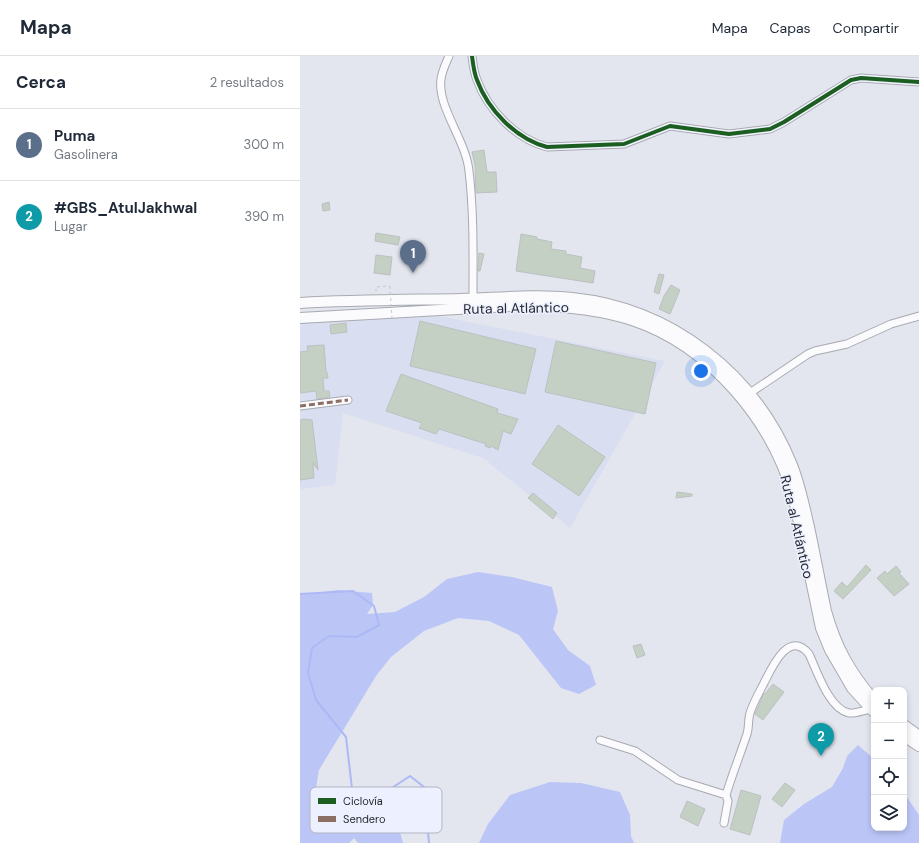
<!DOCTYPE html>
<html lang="es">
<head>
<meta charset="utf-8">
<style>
	:root { --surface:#fff; --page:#f2f2f3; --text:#1f2937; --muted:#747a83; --line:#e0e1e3; --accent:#2563eb }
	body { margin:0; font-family:"DM Sans",sans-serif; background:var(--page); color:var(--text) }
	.controls { position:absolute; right:12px; bottom:12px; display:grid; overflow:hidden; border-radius:8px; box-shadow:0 2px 6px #0003 }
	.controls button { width:36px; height:36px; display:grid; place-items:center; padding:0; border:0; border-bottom:1px solid var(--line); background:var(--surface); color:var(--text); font:20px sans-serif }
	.you { position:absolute; left:401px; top:315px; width:14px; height:14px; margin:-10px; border:3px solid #fff; border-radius:50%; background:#1a73e8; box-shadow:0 0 0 6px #1a73e833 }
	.badge { display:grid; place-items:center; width:26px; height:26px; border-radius:50%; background:var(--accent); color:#fff; font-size:13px; font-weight:700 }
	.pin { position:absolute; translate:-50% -33px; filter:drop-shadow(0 1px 2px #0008) }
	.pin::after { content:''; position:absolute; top:21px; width:14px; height:12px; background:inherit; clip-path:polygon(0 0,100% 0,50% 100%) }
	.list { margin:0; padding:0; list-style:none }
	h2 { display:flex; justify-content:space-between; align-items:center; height:52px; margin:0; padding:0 16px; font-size:17px }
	h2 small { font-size:13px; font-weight:400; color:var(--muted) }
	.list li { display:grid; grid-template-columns:26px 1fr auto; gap:12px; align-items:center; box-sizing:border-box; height:72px; padding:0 16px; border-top:1px solid var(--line) }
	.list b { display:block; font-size:15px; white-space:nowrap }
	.list p { margin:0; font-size:13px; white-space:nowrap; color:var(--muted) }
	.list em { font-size:13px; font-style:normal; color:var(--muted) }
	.icon { flex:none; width:22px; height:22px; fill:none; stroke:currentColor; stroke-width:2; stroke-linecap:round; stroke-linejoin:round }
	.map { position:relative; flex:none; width:619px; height:787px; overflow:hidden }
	header { display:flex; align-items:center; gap:24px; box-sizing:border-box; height:56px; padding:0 20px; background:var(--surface); border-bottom:1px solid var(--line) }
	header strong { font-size:19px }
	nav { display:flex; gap:22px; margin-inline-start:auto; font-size:14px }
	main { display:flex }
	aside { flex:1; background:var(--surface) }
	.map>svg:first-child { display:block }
	.built { fill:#d9def0 }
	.forest { fill:#bbc6f7 }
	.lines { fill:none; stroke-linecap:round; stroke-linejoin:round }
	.stream { stroke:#acb9f5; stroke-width:2 }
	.building { fill:#c5d0c4; stroke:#bcc0c1 }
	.minor-casing { stroke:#a8aab1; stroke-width:9 }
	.highway-casing { stroke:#a8aab1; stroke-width:12 }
	.path { stroke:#c7c8cb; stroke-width:1; stroke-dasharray:3 3; stroke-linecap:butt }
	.minor { stroke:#fbfbfd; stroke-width:7 }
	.highway { stroke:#fbfbfd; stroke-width:10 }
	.path-bridge { stroke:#c7c8cb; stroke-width:1; stroke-dasharray:3 3; stroke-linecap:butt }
	.quiet { stroke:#8d6e63; stroke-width:3; stroke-dasharray:6 3; stroke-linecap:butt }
	.cycleway-casing { stroke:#ecf0ff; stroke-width:6 }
	.cycleway { stroke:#1b5e20; stroke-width:4 }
	.labels { text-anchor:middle; stroke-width:3; stroke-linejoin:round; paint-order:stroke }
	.street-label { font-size:14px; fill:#282a31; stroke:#ecf0ff }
	.key { fill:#ecf0ff; stroke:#b1b5c1; stroke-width:1 }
	.key-label { font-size:11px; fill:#282a31 }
</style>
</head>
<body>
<header>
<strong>Mapa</strong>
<nav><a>Mapa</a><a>Capas</a><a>Compartir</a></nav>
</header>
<main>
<aside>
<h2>Cerca<small>2 resultados</small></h2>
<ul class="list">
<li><span class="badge" style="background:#5c6f8a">1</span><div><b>Puma</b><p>Gasolinera</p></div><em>300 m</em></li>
<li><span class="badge" style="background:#0f9aa8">2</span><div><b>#GBS_AtulJakhwal</b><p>Lugar</p></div><em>390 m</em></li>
</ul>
</aside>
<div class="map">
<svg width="619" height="787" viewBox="0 0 619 787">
	<rect width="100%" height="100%" fill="#e3e6ef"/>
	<path class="built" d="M129,258l236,47 -95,167 -87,-70 -140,-45 -8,72 -35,4v-168z"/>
	<path class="forest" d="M178,516l34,5 40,10 6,24 -5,18 15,21 22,16 6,19 -17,9 -18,-6 -42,-53 -30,-14 -31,-3 -34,13 -33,26 -15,19 -57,94 -5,29 15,18 11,-2 11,-9 18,-10 18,-5 11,16 2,25 3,11h-45l-4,-5 -5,5h-49v-248l38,-5 34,3 1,12 -6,9 28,-2 29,-15 23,-18z
		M558,689l16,14v69h30v-35l15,22v28h-139l4,-23 20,-16 28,-17 11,-19 4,-12z
		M250,726l31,1 39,9 10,23 1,21 3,7h-155l9,-19 22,-29z"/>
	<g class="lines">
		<path class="stream" d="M0,538l53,-3 21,15 5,19 -22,12 -28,-1 -17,12 -4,25 8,27 30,37 7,60 16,6 41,-27 14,11 5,56"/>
	</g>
	<path class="building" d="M184,94l3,22h9l1,20 -21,1 -1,-28 -3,-13z
		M29,146l1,8 -7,1 -1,-7z
		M76,177l24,4 -2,8 -23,-4z
		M221,178l16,3v2l15,3 -1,7 15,2v3l16,3 -2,11 15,3 -2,12 -77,-12z
		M179,197l5,1 -4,17h-2z
		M76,199l16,2 -2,18 -16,-2z
		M359,218l5,1 -5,19 -5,-2z
		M371,229l9,5 -10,24 -11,-5 5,-13z
		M120,265l116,28 -11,45 -115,-28z
		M46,267l1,9 -16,2 -1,-9z
		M256,285l100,22 -11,51 -100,-22z
		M24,289l2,27h1l1,6h-5l1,13h5l1,6 -13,2 -1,-8 -16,2v-41l8,-1 -1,-5z
		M101,318l97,35 -1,4 21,6 -7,15 -8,-3 -5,19 -7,-4 -1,2 -5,-2 1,-2 -47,-15 -3,5 -17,-6 3,-5 -36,-12z
		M4,363l8,1 6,50 -5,-7 1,15 -14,2v-60z
		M258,369l47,32 -26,39 -47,-32z
		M377,436l15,2v2l-16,2z
		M233,437l24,20 -4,6 -25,-21z
		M566,509l5,5 -28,29 -9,-8 8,-9 5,5z
		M596,510l5,6 -2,1 10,11 -15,12 -17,-18 8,-7 2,3z
		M341,588l4,11 -8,3 -4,-12z
		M473,628l11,8 -21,28 -8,-6 9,-21 1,1z
		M485,727l10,7 -13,17 -10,-8z
		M441,734l20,6 -11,39 -20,-6z
		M387,745l18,8 -7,17 -18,-9z"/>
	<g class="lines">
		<defs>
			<path id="minor" d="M149,0c-3,7 -7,15 -8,23 -4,28 25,61 28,92 5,42 4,85 4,128
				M172,0c1,8 2,17 5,24 11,30 39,59 70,67l77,-3 46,-18 59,8 41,-5 14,-7 67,-42 10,-2 58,4
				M450,337l58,-39 7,-3 32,-7 44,-20 28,-8
				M0,350l48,-6
				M300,684l35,11 43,29 48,15
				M424,767l4,-22 -2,-6c6,-20 14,-40 21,-61 2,-6 1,-14 3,-21 3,-10 9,-20 14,-30 8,-16 25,-54 45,-29 8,17 20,55 40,59 6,1 16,-3 22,-4"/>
			<path id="highway" d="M0,247c54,-3 107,-3 161,-4 37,-1 74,-5 111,-1 99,10 183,75 220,167 8,20 12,41 17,62 6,28 11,56 17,84 10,36 24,61 48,89
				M0,262l227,-13c36,1 71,4 105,15 78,26 141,101 162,179l27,129 9,22 22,38 22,24
				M604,669l15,11
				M604,680l15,10"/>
		</defs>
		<use href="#minor" class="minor-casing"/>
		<use href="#highway" class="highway-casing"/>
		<path class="path" d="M76,236v-5l14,-1"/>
		<use href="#minor" class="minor"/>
		<use href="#highway" class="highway"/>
		<path class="path-bridge" d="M90,230l2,32"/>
		<path class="quiet" d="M0,350l48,-6"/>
		<defs>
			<path id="cycleway" d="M172,0c1,8 2,17 5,24 11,30 39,59 70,67l77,-3 46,-18 59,8 41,-5 14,-7 67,-42 10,-2 58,4"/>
		</defs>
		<use href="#cycleway" class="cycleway-casing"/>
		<use href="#cycleway" class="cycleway"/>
	</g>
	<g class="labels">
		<g class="street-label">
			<text transform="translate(216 252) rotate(-1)" y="5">Ruta al Atlántico</text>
			<text transform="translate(497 471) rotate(77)" y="5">Ruta al Atlántico</text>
		</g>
	</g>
	<rect x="10" y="731" width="132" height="46" rx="6" class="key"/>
	<rect x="18" y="742" width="18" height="6" fill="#1b5e20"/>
	<rect x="18" y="760" width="18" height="6" fill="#8d6e63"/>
	<g class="key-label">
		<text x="43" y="749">Ciclovía</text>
		<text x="43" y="767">Sendero</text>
	</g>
</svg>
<div class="controls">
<button>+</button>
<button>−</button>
<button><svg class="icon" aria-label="locate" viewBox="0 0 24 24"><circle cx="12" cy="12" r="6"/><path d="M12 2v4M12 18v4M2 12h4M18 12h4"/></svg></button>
<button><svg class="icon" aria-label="layers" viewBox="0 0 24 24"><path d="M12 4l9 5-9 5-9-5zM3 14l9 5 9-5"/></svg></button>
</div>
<div class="you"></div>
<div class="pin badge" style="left:113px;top:217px;background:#5c6f8a">1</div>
<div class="pin badge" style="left:521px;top:700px;background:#0f9aa8">2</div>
</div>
</main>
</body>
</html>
